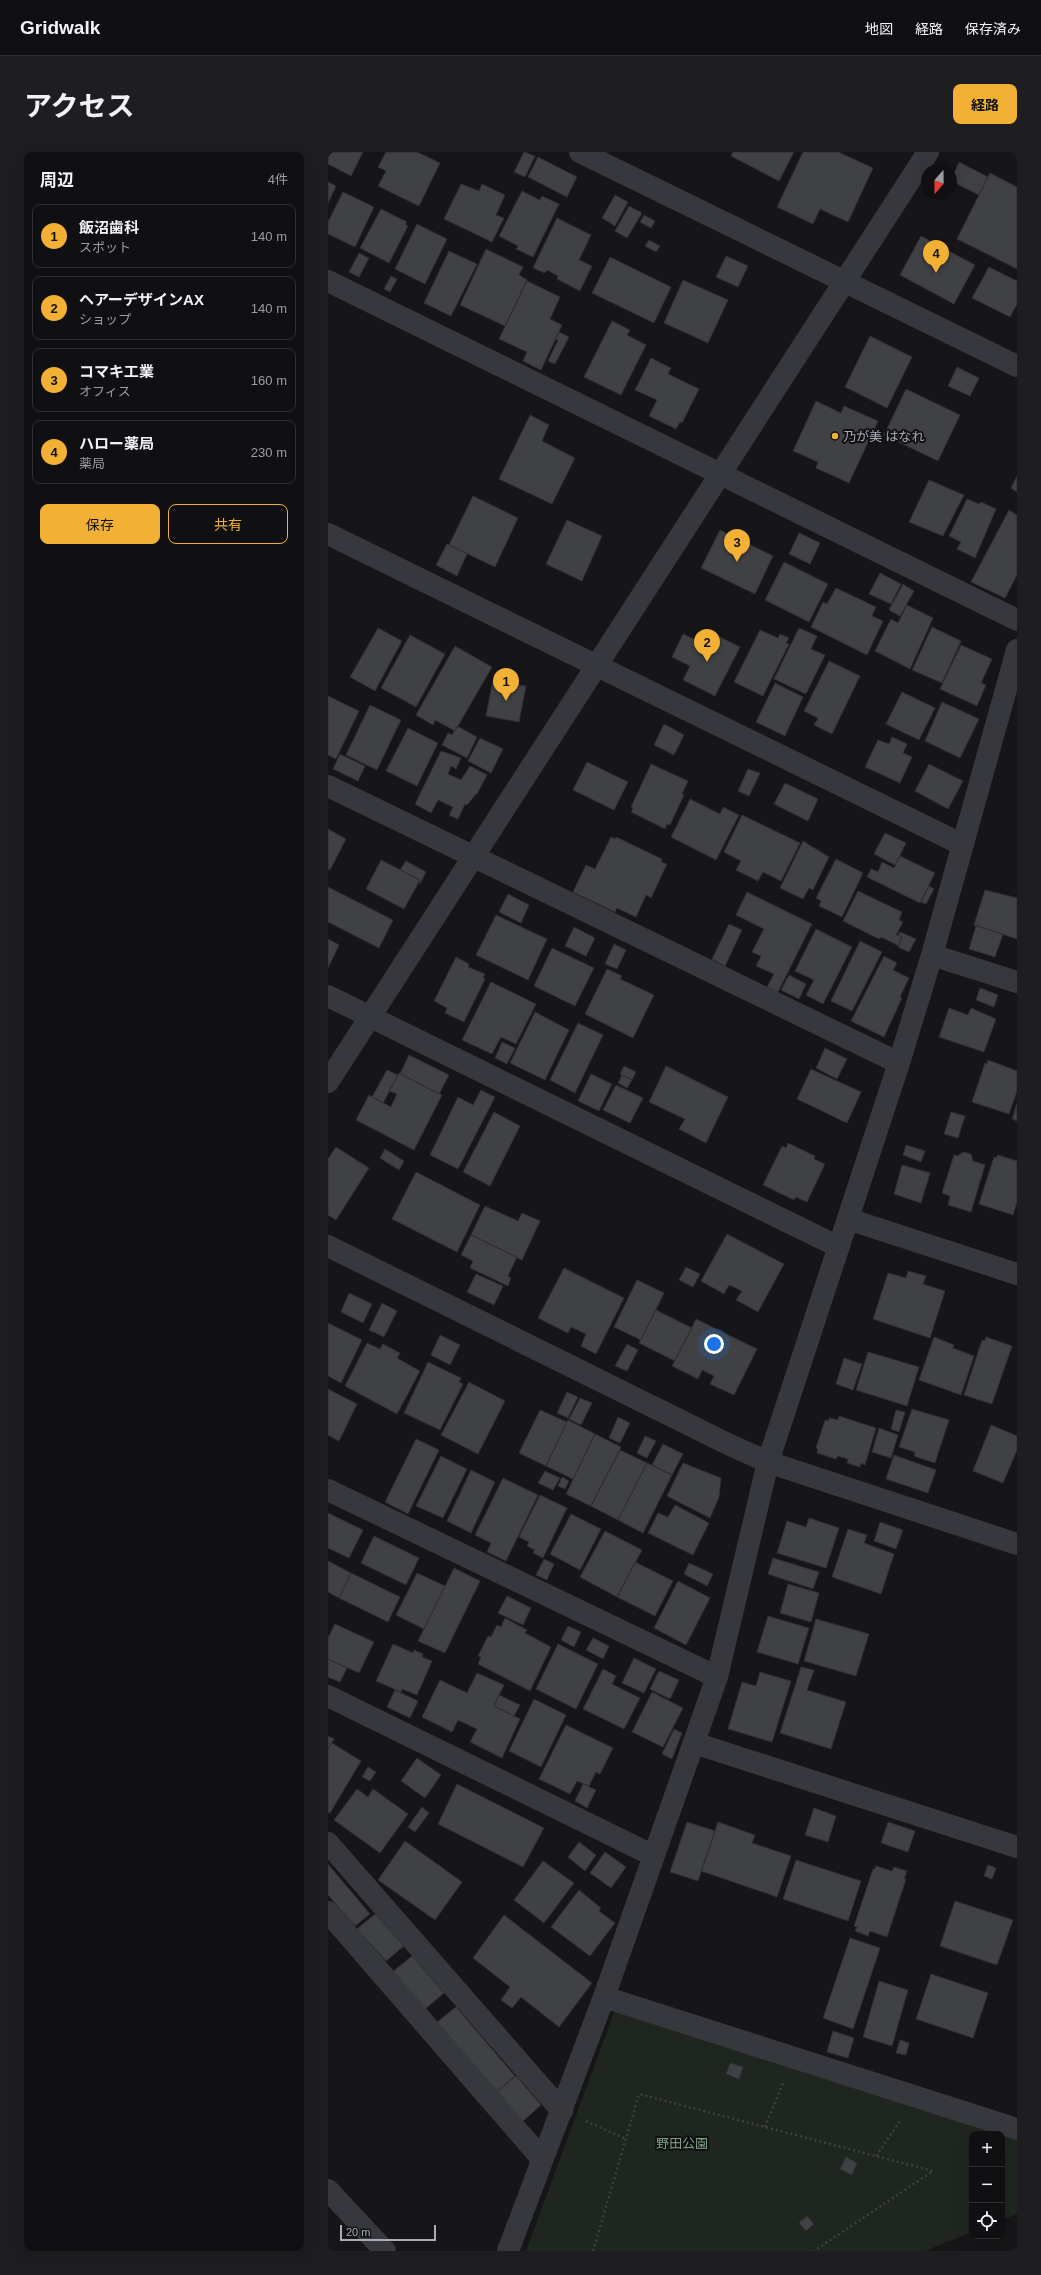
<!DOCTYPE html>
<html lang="ja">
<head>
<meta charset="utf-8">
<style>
	:root { --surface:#101012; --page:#1e1e20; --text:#f1f3f6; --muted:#9c9d9f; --line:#303032; --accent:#f2b134 }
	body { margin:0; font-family:Helvetica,"Noto Sans JP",sans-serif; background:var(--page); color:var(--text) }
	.controls { position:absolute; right:12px; bottom:12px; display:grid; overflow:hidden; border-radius:8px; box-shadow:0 4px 16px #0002 }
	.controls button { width:36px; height:36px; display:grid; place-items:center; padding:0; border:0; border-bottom:1px solid var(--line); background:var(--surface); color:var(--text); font:20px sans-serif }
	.compass { position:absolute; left:593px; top:12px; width:36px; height:36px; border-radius:50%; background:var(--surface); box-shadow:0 4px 16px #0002; rotate:200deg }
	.scale { position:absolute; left:12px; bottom:10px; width:96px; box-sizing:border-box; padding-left:4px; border:2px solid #a8adb8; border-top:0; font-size:11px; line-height:14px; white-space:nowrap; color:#a8adb8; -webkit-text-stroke:3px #111113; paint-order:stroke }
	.you { position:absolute; left:386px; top:1192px; width:14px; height:14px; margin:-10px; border:3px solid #fff; border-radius:50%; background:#1a73e8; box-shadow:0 0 0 6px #1a73e833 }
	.badge { display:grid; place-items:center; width:26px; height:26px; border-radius:50%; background:var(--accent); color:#111; font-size:13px; font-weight:700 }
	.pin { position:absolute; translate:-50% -33px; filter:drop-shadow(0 1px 2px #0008) }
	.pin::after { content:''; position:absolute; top:21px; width:14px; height:12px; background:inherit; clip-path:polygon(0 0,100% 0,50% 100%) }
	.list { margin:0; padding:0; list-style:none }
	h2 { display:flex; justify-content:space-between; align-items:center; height:52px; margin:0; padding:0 16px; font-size:17px }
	h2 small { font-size:13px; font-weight:400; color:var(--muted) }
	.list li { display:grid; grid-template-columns:26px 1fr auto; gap:12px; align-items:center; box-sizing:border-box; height:64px; margin:0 8px 8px; padding:0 8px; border:1px solid var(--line); border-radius:8px }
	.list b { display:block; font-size:15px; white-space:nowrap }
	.list p { margin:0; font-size:13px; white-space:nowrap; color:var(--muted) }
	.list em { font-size:13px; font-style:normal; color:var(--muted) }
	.actions { display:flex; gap:8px; padding:12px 16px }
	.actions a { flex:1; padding:9px 0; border:1px solid var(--accent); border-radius:8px; text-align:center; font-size:14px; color:var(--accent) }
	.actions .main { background:var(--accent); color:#111 }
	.icon { flex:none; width:22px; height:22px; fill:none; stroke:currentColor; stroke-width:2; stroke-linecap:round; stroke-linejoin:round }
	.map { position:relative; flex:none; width:689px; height:2099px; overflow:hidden; border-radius:8px }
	header { display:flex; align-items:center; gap:24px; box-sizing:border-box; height:56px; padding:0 20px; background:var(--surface); border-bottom:1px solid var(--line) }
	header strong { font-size:19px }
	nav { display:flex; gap:22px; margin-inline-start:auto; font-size:14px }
	.intro { display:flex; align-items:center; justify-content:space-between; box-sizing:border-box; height:96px; padding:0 24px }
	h1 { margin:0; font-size:28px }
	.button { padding:10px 18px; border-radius:8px; background:var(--accent); color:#111; font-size:14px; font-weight:700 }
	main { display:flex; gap:24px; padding:0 24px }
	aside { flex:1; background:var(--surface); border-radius:8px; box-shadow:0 4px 16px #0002 }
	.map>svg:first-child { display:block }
	.green { fill:#1e261f }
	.building { fill:#404145; stroke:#303034 }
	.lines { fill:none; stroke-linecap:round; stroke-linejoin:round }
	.path { stroke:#3d3f44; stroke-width:2.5; stroke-dasharray:2 3; stroke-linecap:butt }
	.minor { stroke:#37383d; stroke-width:22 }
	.poi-dot { fill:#f2b134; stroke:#111113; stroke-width:1.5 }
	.labels { text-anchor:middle; stroke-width:4; stroke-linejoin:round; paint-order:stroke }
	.poi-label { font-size:13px; fill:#a8adb8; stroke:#111113; text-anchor:start }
	.park-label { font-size:13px; fill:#7fa381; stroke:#111113 }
</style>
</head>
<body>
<header>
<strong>Gridwalk</strong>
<nav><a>地図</a><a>経路</a><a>保存済み</a></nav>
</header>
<div class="intro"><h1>アクセス</h1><a class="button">経路</a></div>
<main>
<aside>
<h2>周辺<small>4件</small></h2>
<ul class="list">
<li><span class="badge">1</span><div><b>飯沼歯科</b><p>スポット</p></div><em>140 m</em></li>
<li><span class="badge">2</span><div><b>ヘアーデザインAX</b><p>ショップ</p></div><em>140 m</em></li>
<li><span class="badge">3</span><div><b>コマキ工業</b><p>オフィス</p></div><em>160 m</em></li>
<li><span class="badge">4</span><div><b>ハロー薬局</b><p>薬局</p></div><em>230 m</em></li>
</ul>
<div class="actions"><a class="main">保存</a><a>共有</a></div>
</aside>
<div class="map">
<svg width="689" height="2099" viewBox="0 0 689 2099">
	<rect width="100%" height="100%" fill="#161618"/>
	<path class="green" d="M288,1855l382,127h-26v98l-47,19h-399z
		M674,1983l15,5v74l-15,6z"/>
	<path class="building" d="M0,0h35l-12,24 -23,-12z
		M58,0h31l23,11 -21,43 -41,-20 8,-15 -8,-4z
		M196,0l11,4 -10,21 -11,-5z
		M405,0h61l-15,29 -48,-25z
		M475,0h35l35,16 -25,54 -28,-13 -7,15 -36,-17z
		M210,5l39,20 -10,20 -39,-20z
		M631,10l29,15 -9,18 -28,-14z
		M662,21l27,14v82l-60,-30z
		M0,30l8,4 -8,17z
		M133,32l18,7 3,-7 23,11 -9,20 8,3 -12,24 -48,-23z
		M194,39l18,9 2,-4 17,8 -26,53 -17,-8 2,-3 -19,-10z
		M15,40l31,15 -19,40 -27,-13v-12z
		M287,43l13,7 -13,24 -13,-8z
		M301,54l13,7 -15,25 -12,-7z
		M53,57l26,13 -2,2 3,2 -19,37 -29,-15z
		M316,63l11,6 -4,7 -11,-6z
		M229,66l34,17 -12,25 13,6 -12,25 -23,-12 1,-3 -11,-6 -2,3 -12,-5z
		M89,72l30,15 -22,45 -30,-15z
		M593,84l54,29 -21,39 -54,-29z
		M321,88l11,6 -4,6 -11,-6z
		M158,97l37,18 -4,8 8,5 -22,46 -45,-21z
		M121,99l28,13 -26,52 -27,-13z
		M31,101l10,5 -10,19 -10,-5z
		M398,104l22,10 -10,21 -22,-10z
		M282,105l61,30 -17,36 -62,-30z
		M661,115l28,14v23l-7,13 -38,-19z
		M63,124l6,3 -7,13 -6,-3z
		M355,128l45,20 -20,43 -44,-20z
		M199,129l33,16 -10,22 12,6 -21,45 -18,-9 4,-9 -28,-13z
		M284,169l18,9 -3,5 19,10 -25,50 -37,-18z
		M231,180l10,5 -14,27 -7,-3 10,-21 -3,-1z
		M542,184l42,21 -25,51 -42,-21z
		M323,206l20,10 -3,6 31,15 -17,34 -2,-1 -4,7 -27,-13 8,-16 -22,-10z
		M629,215l22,11 -9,18 -22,-10z
		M578,237l54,26 -22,46 -54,-26z
		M488,249l25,12 3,-7 34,15 -29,62 -33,-15 2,-6 -25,-11z
		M202,263l19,10 -7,16 33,17 -23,46 -53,-25z
		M689,324v16l-6,-4z
		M601,328l35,15 -21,41 -34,-14z
		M145,344l45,22 -23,49 -46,-22z
		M639,347l12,5 2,-2 15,7 -21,49 -18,-9 4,-7 -12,-6z
		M681,358l8,5v60l-12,23 -34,-16z
		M239,368l35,16 -20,45 -36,-17z
		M392,378l53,26 -18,38 -54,-26z
		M471,381l21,10 -10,21 -21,-10z
		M119,392l20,10 -10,22 -21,-11z
		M456,410l44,22 -19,38 -44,-22z
		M552,421l21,11 -10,20 -22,-10z
		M575,432l11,7 -14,25 -11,-6z
		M508,436l40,19 -4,9 11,5 -16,34 -56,-28 12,-25 4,2z
		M579,453l26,13 -23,51 -35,-18 16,-32 7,4z
		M604,475l29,14 -19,42 -30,-13z
		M50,476l24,13 -27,50 -25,-14z
		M471,476l18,8 -6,13 14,6 -19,39 -32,-15z
		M432,478l18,8 2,-4 9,4 -3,5 3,1 -26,52 -29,-14z
		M380,479l32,16 -25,49 -32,-16 7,-14 -18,-9 11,-23 19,9z
		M82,483l35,19 -29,53 -35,-19z
		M633,493l31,14 -11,24 5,2 -9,21 -37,-17z
		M127,494l37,21 -37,64 -20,-11 -2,5 -17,-10z
		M501,509l31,15 -28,58 -18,-9 4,-7 -14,-7z
		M165,528l33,6 -7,36 -33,-6z
		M447,531l28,14 -18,39 -29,-14z
		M574,540l33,16 -16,32 -33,-16z
		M0,544l31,15 -23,48 -8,-4z
		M614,550l37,17 -19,39 -35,-17z
		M42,553l31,15 -24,50 -31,-15z
		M336,572l20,11 -10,20 -20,-10z
		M129,574l20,11 -10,21 -25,-13 6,-12 4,2z
		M80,576l30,15 -21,43 -31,-15z
		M564,585l15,7 -4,9 9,4 -12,26 -35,-16 13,-27 11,4z
		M152,586l23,11 -12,24 -23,-12z
		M113,599l20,7 -5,11 -5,-3 -3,8 13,6 9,-14 17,9 -10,19h-1l-9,11 -2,-1 -7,15 -9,-4 4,-8 -15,-7 -7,13 -16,-9z
		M12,602l25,12 -7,15 -25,-12z
		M259,610l41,20 -14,28 -41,-20z
		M323,612l37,17 -6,13 2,1 -14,30 -3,-1 -2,5 -34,-17 2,-4 -2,-1z
		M601,612l34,17 -15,28 -33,-18z
		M420,617l12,4 -11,23 -11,-5z
		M457,631l33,16 -10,22 -34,-17z
		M362,647l30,15 3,-7 16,8 -23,45 -45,-23z
		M414,663l58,28 -19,38 -18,-9 -5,9 -22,-11 5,-9 -17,-9z
		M0,677l18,10 -16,31 -2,-1z
		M557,681l21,10 -11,22 -21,-11z
		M283,685l4,2 1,-2 46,22 -1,3 6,2 -16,34 -5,-3 -10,22 -19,-9 -2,4 -42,-20 13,-27 9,4z
		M475,689l26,16 -16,33 -4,-2 -6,11 -23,-11z
		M572,704l35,17 -15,30 -53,-26 4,-8 7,3 4,-10 12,6z
		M508,707l27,14 -21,44 -23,-11 2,-5 -5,-3z
		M53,708l39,20 -16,29 -38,-20z
		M78,709l20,11 -6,12v-4l-20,-10z
		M601,734l5,3 -8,15 -5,-2z
		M0,735l65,33 -14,28 -51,-26z
		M657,738l32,8v41l-43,-14z
		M530,739l44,21 -3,8 4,2 -7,13 6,2 -3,9 -18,-9 -2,2 -36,-18z
		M419,740l65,32 -34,68 -11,-5 7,-13 -18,-8 5,-10 -9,-4 12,-23 -28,-14z
		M180,742l21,11 -8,18 -22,-11z
		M168,763l51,24 -19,41 -52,-25z
		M401,772l13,6 -17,36 -13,-7z
		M648,774l27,8 -8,23 -26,-8z
		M246,775l21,11 -9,18 -21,-10z
		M488,777l36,18 -29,57 -17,-9 8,-15 -19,-9z
		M572,780l16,7 -7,13 -11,-5 4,-10 -4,-2z
		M0,787l11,6 -11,23z
		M532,789l22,11 -30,59 -21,-10z
		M286,792l12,6 -9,19 -12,-5z
		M224,796l42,20 -19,38 -41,-20z
		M556,804l13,7 -4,7 16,8 -9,19 2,1 -18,39 -33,-16z
		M128,805l13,7 -1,3 17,7 -2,4 2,1 -21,43 -19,-9 2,-5 -13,-7z
		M279,817l15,7 -2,3 34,16 -21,43 -48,-24z
		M461,823l17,9 -7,15 -18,-9z
		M163,830l45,22 -20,40 -15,-7 -9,17 -30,-14z
		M652,836l18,7 -4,12 -18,-7z
		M621,856l19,7 3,-7 25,11 -12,33 -45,-15z
		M207,860l34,18 -24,50 -35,-17z
		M250,871l25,12 -28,58 -25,-13z
		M174,890l13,6 -8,16 -12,-6z
		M497,896l22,11 -10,20 -21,-11z
		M81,903l40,20 -10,19 -39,-20z
		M660,908l29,11v20l-8,23 -37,-12 13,-39 2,1z
		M296,914l12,6 -4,8 -12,-6z
		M338,914l62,31 -22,46 -27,-14 6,-10 -36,-17z
		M483,917l50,23 -14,31 -50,-24z
		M59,918l11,5 -15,28 -11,-6z
		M71,921l43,22 -28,55 -58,-30 13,-25 22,12 6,-13 -8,-3z
		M263,922l21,10 -13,27 -21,-10z
		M294,923l10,5 -5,8 -9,-5z
		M288,933l27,13 -13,25 -27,-13z
		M153,938l14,7 -37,72 -28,-14 28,-58 15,8z
		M689,951v18l-5,-2z
		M166,960l26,14 -30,60 -27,-14z
		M623,960l14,4 -7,22 -14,-4z
		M460,991l27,13 -1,3 11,5 -18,38 -11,-5 -2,3 -31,-15 19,-39 4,2z
		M578,993l19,6 -4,11 -18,-7z
		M8,995l33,21 -33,52 -8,-5v-56z
		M57,997l19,12 -5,9 -19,-12z
		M635,1000l8,2 2,7 12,4 -14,47 -23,-7 2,-9 -8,-3 12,-38 4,1z
		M670,1003l19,6v41l-4,13 -34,-11 15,-47 2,1z
		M574,1013l28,8 -9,30 -27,-9z
		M88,1020l64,33 -23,47 -65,-33z
		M157,1054l33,15 4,-8 18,8 -18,39 -51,-25z
		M399,1082l57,30 -26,48 -22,-12 6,-9 -13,-6 -5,9 -23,-13z
		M143,1083l46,22 -9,19 3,2 -3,8 -38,-18 3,-7 -12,-6z
		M358,1115l14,7 -7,13 -14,-7z
		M236,1116l60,30 -28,56 -15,-8 5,-12 -15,-7 -3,6 -30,-15z
		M580,1119l18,5 -3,8 22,7 -15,47 -57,-19 15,-46 18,5z
		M148,1122l27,12 -9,19 -27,-13z
		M309,1128l27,13 -23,47 -27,-13z
		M21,1141l23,11 -9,19 -22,-11z
		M54,1151l15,8 -13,26 -15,-7z
		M328,1158l36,18 -17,33 -36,-18z
		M368,1167l61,30 -23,46 -24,-11 4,-8 -12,-6 -4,9 -26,-13z
		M0,1171l34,17 -21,43 -13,-7z
		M112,1183l20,10 -10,20 -19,-10z
		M606,1185l20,8 -1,3 21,8 -13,39 -42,-15z
		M658,1185l26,9 -20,58 -28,-9 18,-55 3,1z
		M39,1191l13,6 3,-5 17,9 -3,5 23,13 -23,43 -52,-28z
		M299,1192l11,6 -11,21 -12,-5z
		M540,1200l51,15 -12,39 -51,-16z
		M516,1206l18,6 -9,26 -17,-6z
		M100,1210l33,16 -2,4 4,2 -23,46 -36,-17z
		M141,1230l36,19 -27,53 -37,-19z
		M0,1237l29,15 -18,37 -11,-6z
		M239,1240l11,5 -10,21 -11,-5z
		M252,1246l12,5 -11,22 -12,-6z
		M584,1257l37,11 -14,43 -21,-7 1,-4 -16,-5z
		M212,1258l27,12 -21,44 -27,-13z
		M568,1258l9,2 -6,20 -8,-3z
		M511,1264l37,12 -11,37 -4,-2 -1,4 -13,-4 1,-4 -10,-3 -2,3 -19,-6 1,-4 -2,-1 9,-28 3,1 1,-3 9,2z
		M290,1265l12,6 -10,20 -11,-5z
		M240,1268l27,14 -22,45 -27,-13z
		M663,1273l26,11v14l-14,33 -30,-12z
		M551,1276l19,7 -7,23 -19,-6z
		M267,1282l26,13 -30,59 -25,-12z
		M317,1284l11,5 -9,17 -10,-5z
		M88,1287l23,11 -31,64 -23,-12z
		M335,1292l20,10 -11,21 -20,-10z
		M292,1298l27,13 -29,57 -27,-14z
		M566,1303l42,15 -8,23 -42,-14z
		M113,1304l26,13 -24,49 -27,-12z
		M319,1311l25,12 -29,58 -25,-13z
		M355,1311l38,15 -2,19 -9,21 -43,-22z
		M143,1318l24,12 -24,51 -24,-12z
		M217,1319l15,7 -7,12 -15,-7z
		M234,1325l7,4 -4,8 -7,-3z
		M175,1326l35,17 -32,66 -19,-9 4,-9 -16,-8z
		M212,1343l27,13 -24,50 -10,-5 2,-3 -8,-4 2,-4 -10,-5z
		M347,1353l34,18 -16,32 -45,-22 10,-20 10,4z
		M0,1361l35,17 -14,28 -21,-10z
		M243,1362l30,15 -21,41 -30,-16z
		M481,1366l30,10 -13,40 -49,-15 10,-32 19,6z
		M552,1370l23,8 -7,19 -22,-8z
		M520,1377l19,6 -3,8 30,11 -13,40 -49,-17z
		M277,1379l37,19 -25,47 -37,-20z
		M46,1384l45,22 -13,27 -45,-22z
		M445,1406l46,14 -6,17 -45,-15z
		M216,1407l10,5 -7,16 -11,-5z
		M0,1409l23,12 -12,25 -11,-6z
		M307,1410l38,19 -18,35 -38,-19z
		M361,1411l24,11 -6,12 -23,-12z
		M126,1416l26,13 -35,72 -27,-12z
		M23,1421l49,24 -12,25 -49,-24z
		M89,1421l28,13 -21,43 -28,-14z
		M350,1429l32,17 -24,47 -32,-17z
		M460,1432l31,9 -8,29 -31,-9z
		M179,1444l24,12 -8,17 -25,-12z
		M440,1464l41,12 -11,36 -41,-12z
		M177,1466l22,12 -2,3 26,14 -21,44 -52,-27 3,-7 -3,-1 10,-20 3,1 6,-12 4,2z
		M488,1467l53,15 -13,42 -52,-15z
		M7,1472l39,18 -15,31 -31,-14v-21z
		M240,1474l13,6 -7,15 -13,-7z
		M265,1486l16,8 -6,13 -17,-9z
		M65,1492l20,9 1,-3 9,4 -1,3 10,4 -15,34 -15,-6 -1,3 -25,-11z
		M230,1492l40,20 -22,45 -40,-20z
		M306,1506l22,11 -12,24 -22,-10z
		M0,1507l19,9 -7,14 -12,-5z
		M473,1515l13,3 -7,20 39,12 -15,47 -51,-16z
		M275,1517l13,7 -4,8 28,14 -16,31 -41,-20z
		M331,1519l20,9 -9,19 -20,-10z
		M432,1520l31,9 -19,61 -44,-13 14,-47 14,4z
		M149,1521l27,12 -10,21 26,13 -18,39 -32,-16 7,-13 -19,-9 -6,12 -30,-15 18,-37 27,13z
		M67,1538l23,11 -8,17 -23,-11z
		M324,1540l31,16 -20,39 -31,-15z
		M171,1543l21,10 -6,11 -20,-10z
		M206,1547l32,16 -25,52 -32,-16z
		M238,1573l47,23 -13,26 -4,-2 -7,14 -12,-5 -7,13 -31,-15z
		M346,1577l8,4 -10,26 -10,-5z
		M0,1584l6,3 -6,10z
		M4,1591l29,18 -31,52 -2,-1v-63z
		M89,1606l24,17 -16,23 -24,-17z
		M40,1615l8,5 -6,9 -8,-4z
		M129,1632l87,44 -21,39 -85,-43z
		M255,1632l13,6 -9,18 -12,-7z
		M29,1637l11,8 5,-8 35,25 -28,39 -46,-33z
		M94,1655l7,6 -14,19 -7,-5z
		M486,1656l22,8 -8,26 -23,-7z
		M359,1670l28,9 -17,50 -28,-9z
		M390,1670l37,13 -3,8 39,13 -14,41 -76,-26z
		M560,1670l27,9 -7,21 -27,-9z
		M77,1689l57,41 -27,38 -57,-40z
		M251,1690l17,13 -11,16 -17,-14z
		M277,1700l21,15 -15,21 -21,-15z
		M468,1708l65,21 -13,40 -65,-22z
		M215,1709l31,22 -30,40 -30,-23z
		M0,1712l42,50 -15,12 -27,-31z
		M660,1713l8,3 -4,11 -8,-3z
		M548,1714l16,5 2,-4 13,4 -3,8h2l-19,58 -17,-6 -2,5 -13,-5 2,-4 -3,-1 19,-57 1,1z
		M251,1738l22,18 -2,3 16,12 -25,33 -39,-29z
		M627,1749l58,19 -16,45 -57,-19z
		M47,1762l29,32 -18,15 -29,-32z
		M176,1763l88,68 -33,44 -38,-30 -9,11 -11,-8 9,-13 -37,-29z
		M522,1786l30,10 -27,81 -30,-11z
		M84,1804l32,37 -20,17 -33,-37z
		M603,1822l57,19 -15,45 -57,-19z
		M551,1829l29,9 -16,56 -29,-9z
		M128,1855l59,69 -19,16 -60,-69z
		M505,1879l21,7 -6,20 -21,-6z
		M572,1888l9,3 -3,12 -10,-2z
		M402,1911l13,4 -4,12 -13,-5z
		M188,1924l25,29 -19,17 -26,-30z
		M518,2005l11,6 -5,12 -12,-6z
		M479,2064l7,8 -8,7 -7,-8z"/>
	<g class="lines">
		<path class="path" d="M258,1969l40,18
			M437,1975l18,-44
			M548,2004l24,-35
			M265,2099l46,-157 294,77 -119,80"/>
		<path class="minor" d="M252,0l437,214
			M0,129l689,339
			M0,382l635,311
			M0,634l571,277
			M604,803l85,27
			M0,844l511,251
			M0,930l600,-930
			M520,1067l169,55
			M0,1094l402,199 38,17 249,82
			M0,1338l389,187
			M0,1544l326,160
			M366,1591l323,104
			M0,1691l234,268
			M0,1760l214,247
			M276,1845l413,132
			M0,2038l57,61
			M180,2099l96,-254 113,-320 51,-215 131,-399 33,-108 85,-305"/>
	</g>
	<circle class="poi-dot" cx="507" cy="284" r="4"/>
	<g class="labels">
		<g class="poi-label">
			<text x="515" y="289">乃が美 はなれ</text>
		</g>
		<g class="park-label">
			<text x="354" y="1996">野田公園</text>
		</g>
	</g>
</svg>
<div class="controls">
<button>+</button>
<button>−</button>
<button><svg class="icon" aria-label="locate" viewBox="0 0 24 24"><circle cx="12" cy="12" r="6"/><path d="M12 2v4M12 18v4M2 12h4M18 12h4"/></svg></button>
</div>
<svg class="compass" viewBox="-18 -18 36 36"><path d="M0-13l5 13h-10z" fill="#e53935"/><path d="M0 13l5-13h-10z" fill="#9c9d9f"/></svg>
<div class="scale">20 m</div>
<div class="you"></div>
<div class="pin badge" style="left:178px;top:549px">1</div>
<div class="pin badge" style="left:379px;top:510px">2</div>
<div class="pin badge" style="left:409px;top:410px">3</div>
<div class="pin badge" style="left:608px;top:121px">4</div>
</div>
</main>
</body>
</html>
